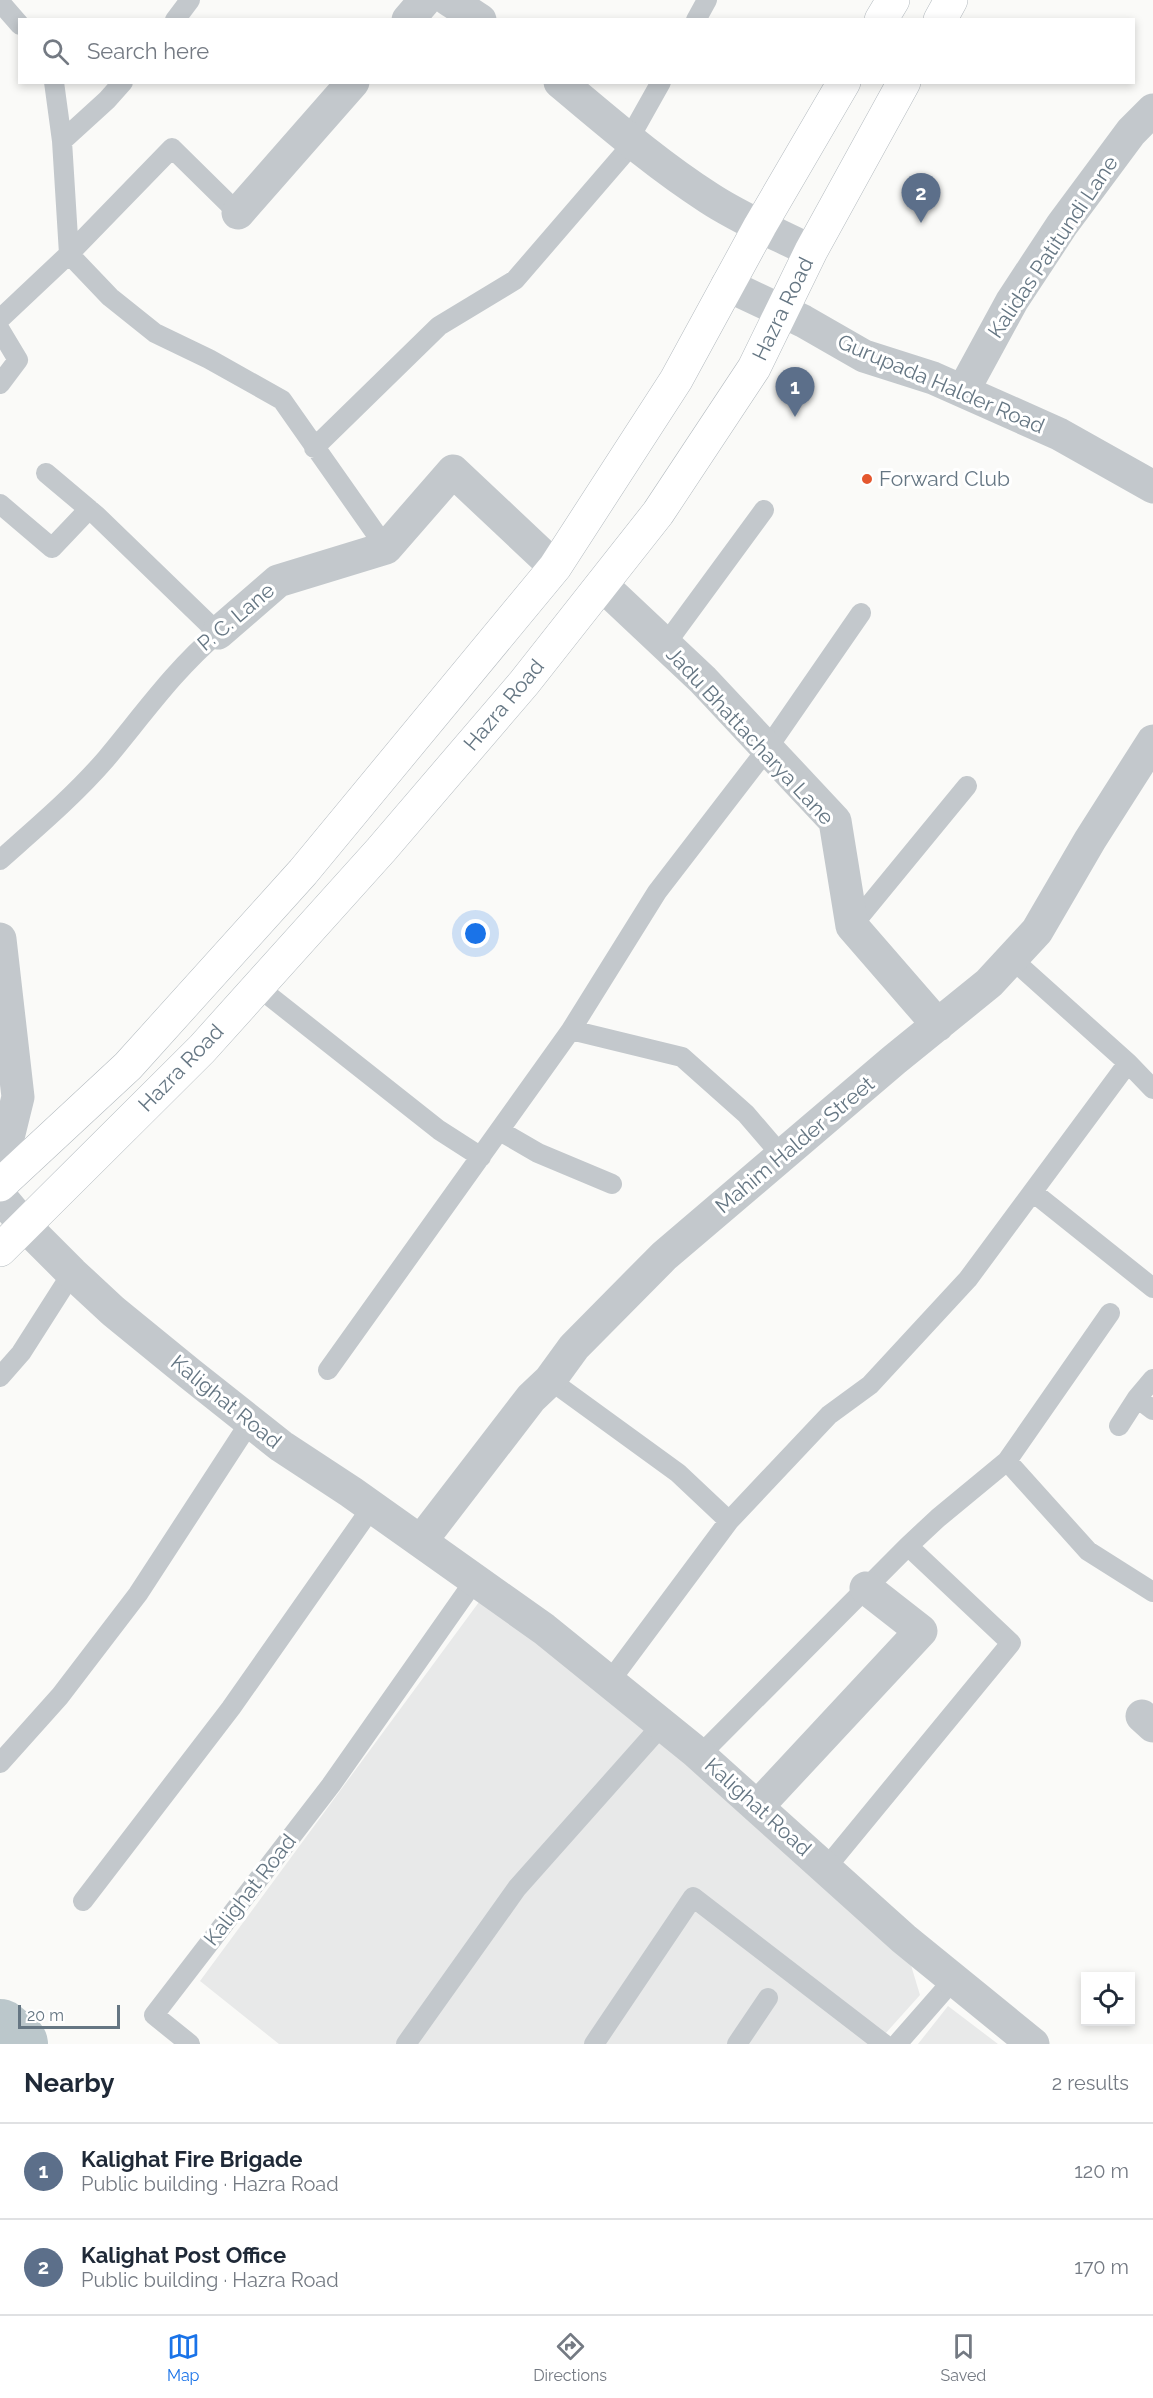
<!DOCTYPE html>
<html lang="en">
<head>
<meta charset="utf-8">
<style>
	:root { --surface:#fff; --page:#f2f2f3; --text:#1f2937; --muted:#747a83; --line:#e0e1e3; --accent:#1a73e8 }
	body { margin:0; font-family:Raleway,sans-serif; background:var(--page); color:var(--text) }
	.controls { position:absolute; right:18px; bottom:18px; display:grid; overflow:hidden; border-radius:0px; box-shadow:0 3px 9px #0003 }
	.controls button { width:54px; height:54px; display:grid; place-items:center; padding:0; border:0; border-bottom:2px solid var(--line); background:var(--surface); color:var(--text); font:30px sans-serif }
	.scale { position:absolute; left:18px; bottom:15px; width:102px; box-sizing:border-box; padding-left:6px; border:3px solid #657683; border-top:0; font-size:16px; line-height:21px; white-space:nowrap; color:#657683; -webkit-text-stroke:4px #fff; paint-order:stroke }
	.you { position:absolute; left:476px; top:934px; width:21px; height:21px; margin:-15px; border:4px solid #fff; border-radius:50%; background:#1a73e8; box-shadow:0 0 0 9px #1a73e833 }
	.badge { display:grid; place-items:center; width:39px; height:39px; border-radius:50%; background:var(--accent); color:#fff; font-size:20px; font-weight:700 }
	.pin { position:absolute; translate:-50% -50px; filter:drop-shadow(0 2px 3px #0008) }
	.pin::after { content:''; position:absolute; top:32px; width:21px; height:18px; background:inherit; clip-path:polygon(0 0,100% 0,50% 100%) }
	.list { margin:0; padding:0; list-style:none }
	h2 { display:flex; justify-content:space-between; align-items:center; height:78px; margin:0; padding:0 24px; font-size:26px }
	h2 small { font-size:20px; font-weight:400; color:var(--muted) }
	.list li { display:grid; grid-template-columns:39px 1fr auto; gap:18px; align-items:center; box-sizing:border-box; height:96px; padding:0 24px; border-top:2px solid var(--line) }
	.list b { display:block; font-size:22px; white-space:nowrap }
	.list p { margin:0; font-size:20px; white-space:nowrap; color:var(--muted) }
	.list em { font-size:20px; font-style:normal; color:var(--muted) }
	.icon { flex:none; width:33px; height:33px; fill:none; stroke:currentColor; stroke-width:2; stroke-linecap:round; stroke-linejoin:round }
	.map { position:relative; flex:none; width:1153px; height:2044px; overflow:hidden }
	.search { position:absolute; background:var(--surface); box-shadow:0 3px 9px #0003; left:18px; right:18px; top:18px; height:66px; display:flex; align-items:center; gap:15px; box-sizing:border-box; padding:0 21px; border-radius:0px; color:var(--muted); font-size:22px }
	.sheet { height:270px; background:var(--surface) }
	nav { display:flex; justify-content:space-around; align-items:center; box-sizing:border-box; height:84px; border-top:2px solid var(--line); background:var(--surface); font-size:16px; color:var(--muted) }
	nav a { display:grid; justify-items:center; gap:3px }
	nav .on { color:var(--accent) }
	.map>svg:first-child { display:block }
	.built { fill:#e8e9e9 }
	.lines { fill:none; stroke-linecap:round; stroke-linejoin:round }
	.river { stroke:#bbc7cb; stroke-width:62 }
	.secondary-casing { stroke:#b3babf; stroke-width:34 }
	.lane { stroke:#c3c8cc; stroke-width:20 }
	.street { stroke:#c3c8cc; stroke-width:33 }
	.secondary { stroke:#fff; stroke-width:33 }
	.poi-dot { fill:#e4572e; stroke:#fff; stroke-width:2 }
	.labels { text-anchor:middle; stroke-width:6; stroke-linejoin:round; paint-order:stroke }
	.street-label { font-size:21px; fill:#657683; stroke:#fff }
	.poi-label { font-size:21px; fill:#657683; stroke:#fff; text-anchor:start }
</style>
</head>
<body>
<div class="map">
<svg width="1153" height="2044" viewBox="0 0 1153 2044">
	<rect width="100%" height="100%" fill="#fafaf8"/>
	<path class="built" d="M479,1602l88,60 94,78 249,222 10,33 -44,49h-597l-79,-63z
		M948,2006l50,38h-80z"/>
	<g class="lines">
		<path class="river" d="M0,2030l17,14"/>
		<defs>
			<path id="secondary" d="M881,20l12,-20
				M940,20l11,-20
				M0,1185l128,-119 175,-194 252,-305 121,-187 84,-154 84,-144
				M0,1250l202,-201 179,-199 143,-167 134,-170 96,-145 57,-117 93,-169"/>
		</defs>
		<use href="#secondary" class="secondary-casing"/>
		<path class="lane" d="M0,2l20,23
			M175,20l15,-20
			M696,20l11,-20
			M54,82l8,59 7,113 41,43 45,36 54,26 73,41 104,148
			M629,139l32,-57
			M62,141l45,-41 16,-18
			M0,319l69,-65 103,-106 66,65
			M0,330l18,30 -18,24
			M314,448l125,-122 76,-46 119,-138
			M0,504l52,44 37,-39
			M665,645l99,-135
			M0,860c36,-32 74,-64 106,-101 36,-43 69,-90 112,-126l-121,-117 -51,-43
			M852,926l115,-140
			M1012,959l116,104 25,26
			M258,987l181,143 42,27
			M571,1030l111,27 64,57 36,42
			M500,1131l38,22 74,31
			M1034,1193l119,95
			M328,1370l243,-340 86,-138 110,-143 94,-136
			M0,1377l21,-24 51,-80
			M550,1380l128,93 51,48
			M1137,1398l16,12
			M1119,1426l18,-28 16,-19
			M1007,1461l81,90 65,41
			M610,1681l119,-160 100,-106 41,-30 98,-106 160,-216
			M700,1755l208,-209 30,-28 69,-57 103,-148
			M0,1763l60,-67 78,-102 112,-172
			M826,1868l185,-225 -103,-97
			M83,1901l148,-193 141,-201
			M190,2044l-36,-29 177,-230 144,-205
			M406,2044l111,-156 145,-163
			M594,2044l99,-147 191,147
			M737,2044l31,-46
			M897,2044l57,-65"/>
		<path class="street" d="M449,0l31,20
			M408,20l17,-20
			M560,82c48,40 96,82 149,116 32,21 68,36 102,53
			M238,213l115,-131
			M727,285l76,36 61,35 69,22 126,56 94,53
			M963,391l49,-90 50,-76 69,-93 22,-22
			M602,585l101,95 132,141 17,105 86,99
			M218,633l60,-52 108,-33 67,-77 102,96
			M0,939l18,158 -18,73
			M0,1196l25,30 47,47 41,38 76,62 92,73 70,46 193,137 152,123 208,187 129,105
			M421,1541l110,-143 19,-18 24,-33 90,-91 230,-196 95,-77 48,-52 53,-91 63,-99
			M1142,1716l11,10
			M757,1807l164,-176 -55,-43"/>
		<use href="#secondary" class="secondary"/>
	</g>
	<circle class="poi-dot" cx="867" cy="479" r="6"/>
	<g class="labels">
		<g class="street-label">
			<text transform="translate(1053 247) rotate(-56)" y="7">Kalidas Patitundi Lane</text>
			<text transform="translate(783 309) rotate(-64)" y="7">Hazra Road</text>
			<text transform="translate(941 384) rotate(23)" y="7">Gurupada Halder Road</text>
			<text transform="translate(236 617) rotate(-40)" y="7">P. C. Lane</text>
			<text transform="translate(504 705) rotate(-50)" y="7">Hazra Road</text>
			<text transform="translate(750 736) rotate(47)" y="7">Jadu Bhattacharya Lane</text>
			<text transform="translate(181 1068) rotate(-46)" y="7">Hazra Road</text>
			<text transform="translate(795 1145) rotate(-40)" y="7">Mahim Halder Street</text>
			<text transform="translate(226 1402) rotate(39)" y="7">Kalighat Road</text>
			<text transform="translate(758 1807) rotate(42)" y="7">Kalighat Road</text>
			<text transform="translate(250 1890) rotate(-52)" y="7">Kalighat Road</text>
		</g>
		<g class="poi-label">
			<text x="879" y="486">Forward Club</text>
		</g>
	</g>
</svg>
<div class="controls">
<button><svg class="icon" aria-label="locate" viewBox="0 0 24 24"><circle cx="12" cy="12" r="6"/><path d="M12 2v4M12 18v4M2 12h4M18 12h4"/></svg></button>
</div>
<div class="scale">20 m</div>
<div class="you"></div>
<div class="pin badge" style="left:795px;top:417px;background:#5c6f8a">1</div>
<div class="pin badge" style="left:921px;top:223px;background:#5c6f8a">2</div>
<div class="search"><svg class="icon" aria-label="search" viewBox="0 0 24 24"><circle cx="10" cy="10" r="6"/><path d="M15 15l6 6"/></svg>Search here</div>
</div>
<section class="sheet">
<h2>Nearby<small>2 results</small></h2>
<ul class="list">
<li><span class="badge" style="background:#5c6f8a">1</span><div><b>Kalighat Fire Brigade</b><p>Public building · Hazra Road</p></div><em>120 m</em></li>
<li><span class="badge" style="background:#5c6f8a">2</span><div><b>Kalighat Post Office</b><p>Public building · Hazra Road</p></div><em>170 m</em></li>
</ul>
</section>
<nav>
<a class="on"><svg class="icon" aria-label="map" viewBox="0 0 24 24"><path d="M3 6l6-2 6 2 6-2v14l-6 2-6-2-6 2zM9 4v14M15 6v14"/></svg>Map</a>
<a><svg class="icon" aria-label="directions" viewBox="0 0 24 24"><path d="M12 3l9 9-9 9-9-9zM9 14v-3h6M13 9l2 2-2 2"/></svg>Directions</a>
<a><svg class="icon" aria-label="saved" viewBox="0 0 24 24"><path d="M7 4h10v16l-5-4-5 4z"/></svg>Saved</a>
</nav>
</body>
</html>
